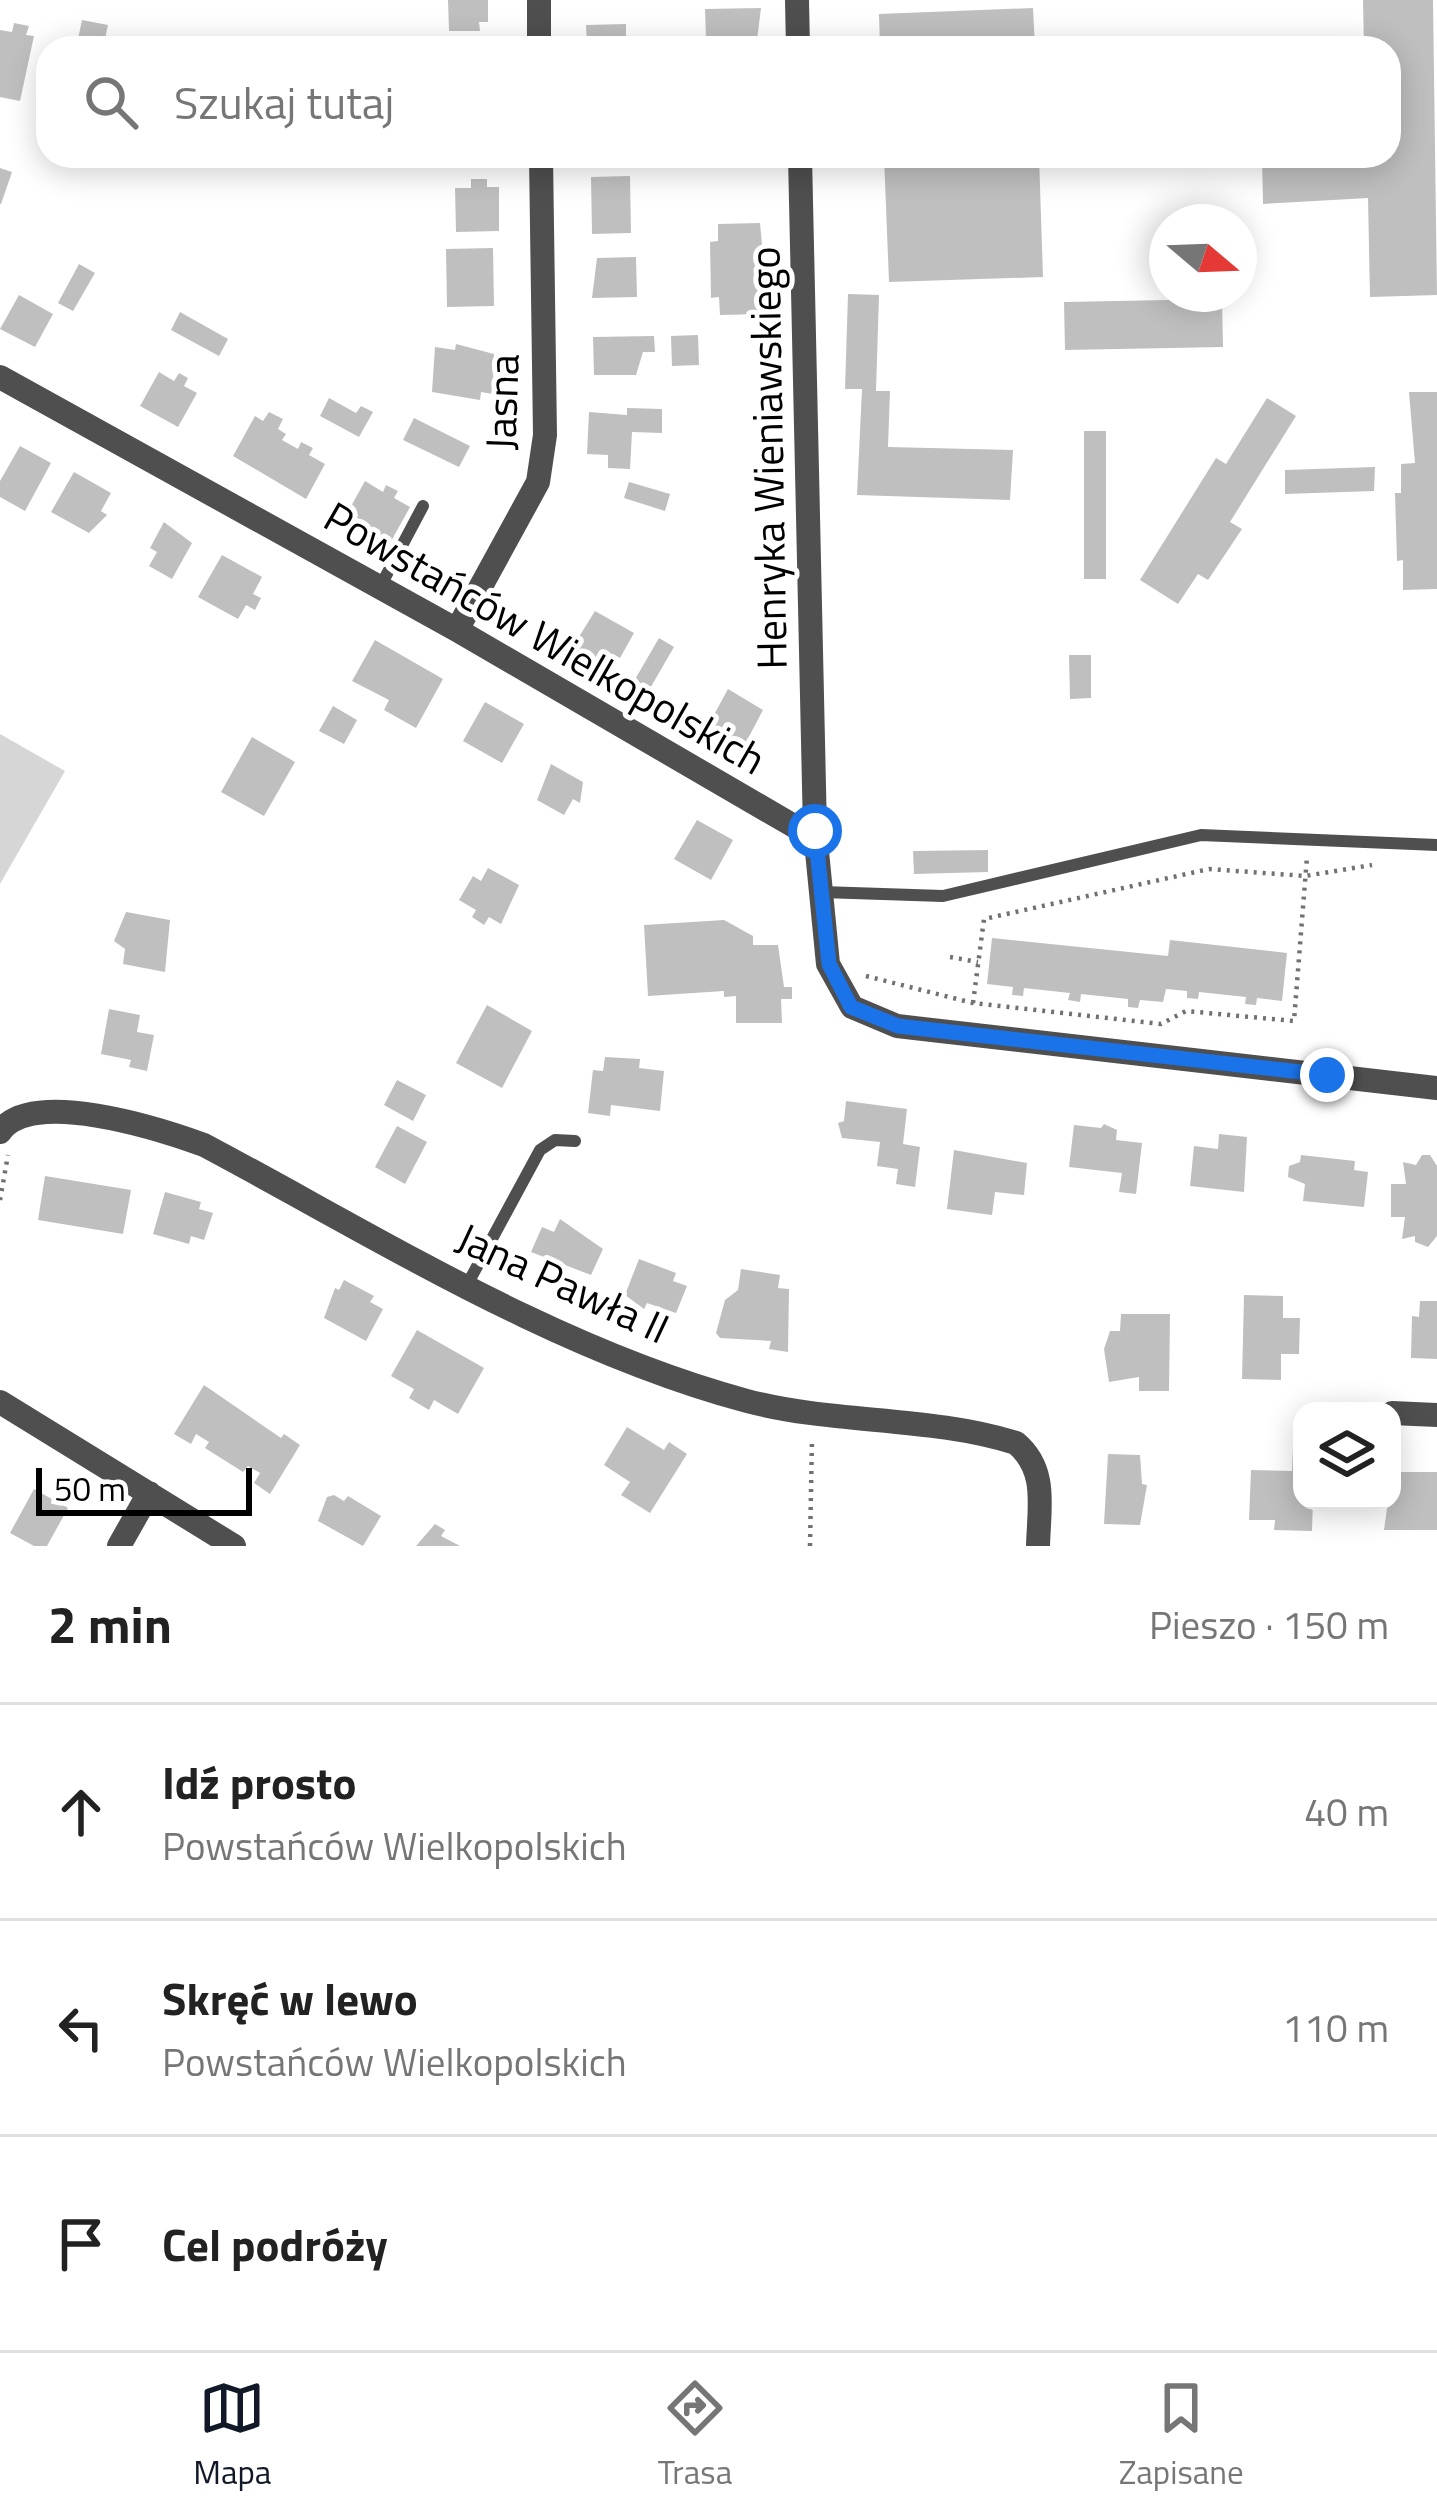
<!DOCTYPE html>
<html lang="pl">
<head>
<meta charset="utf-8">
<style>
	:root { --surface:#fff; --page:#f6f6f6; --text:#222; --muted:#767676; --line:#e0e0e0; --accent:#111827 }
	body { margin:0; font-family:"Titillium Web",sans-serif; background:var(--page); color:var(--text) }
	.controls { position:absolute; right:36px; bottom:36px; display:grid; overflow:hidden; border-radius:24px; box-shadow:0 6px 30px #0003 }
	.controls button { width:108px; height:108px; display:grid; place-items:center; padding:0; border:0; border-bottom:3px solid var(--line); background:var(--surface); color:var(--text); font:60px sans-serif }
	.compass { position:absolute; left:1149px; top:204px; width:108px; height:108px; border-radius:50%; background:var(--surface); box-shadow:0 6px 30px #0003; rotate:109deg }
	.scale { position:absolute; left:36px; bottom:30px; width:216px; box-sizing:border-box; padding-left:12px; border:6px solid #000; border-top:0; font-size:33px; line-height:42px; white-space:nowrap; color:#000; -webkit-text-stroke:9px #fff; paint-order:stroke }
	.stop { position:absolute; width:36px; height:36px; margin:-27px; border:9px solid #1a73e8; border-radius:50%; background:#fff }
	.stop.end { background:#1a73e8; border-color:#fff; box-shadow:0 3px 12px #0008 }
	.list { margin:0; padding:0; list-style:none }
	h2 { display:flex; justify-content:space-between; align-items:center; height:156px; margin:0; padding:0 48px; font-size:51px }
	h2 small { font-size:39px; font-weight:400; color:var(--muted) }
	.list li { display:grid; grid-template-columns:78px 1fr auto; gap:36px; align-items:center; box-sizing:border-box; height:216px; padding:0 48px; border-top:3px solid var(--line) }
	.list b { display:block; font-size:45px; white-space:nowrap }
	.list p { margin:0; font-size:39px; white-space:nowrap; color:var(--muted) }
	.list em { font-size:39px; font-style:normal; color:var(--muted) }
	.icon { flex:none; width:66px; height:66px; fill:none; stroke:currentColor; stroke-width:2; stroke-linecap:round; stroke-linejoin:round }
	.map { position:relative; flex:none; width:1437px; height:1546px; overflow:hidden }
	.search { position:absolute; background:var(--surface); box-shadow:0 6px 30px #0003; left:36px; right:36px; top:36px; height:132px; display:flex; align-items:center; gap:30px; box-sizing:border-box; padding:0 42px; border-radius:36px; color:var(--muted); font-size:45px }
	.sheet { height:804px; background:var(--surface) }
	nav { display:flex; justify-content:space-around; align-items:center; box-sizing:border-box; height:168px; border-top:3px solid var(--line); background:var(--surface); font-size:33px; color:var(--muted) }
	nav a { display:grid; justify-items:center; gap:6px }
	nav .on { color:var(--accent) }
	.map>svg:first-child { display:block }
	.green { fill:#d6d6d6 }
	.building { fill:#bfbfbf }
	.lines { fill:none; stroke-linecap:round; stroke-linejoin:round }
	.path { stroke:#717171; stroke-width:4.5; stroke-dasharray:3 6; stroke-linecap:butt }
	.lane { stroke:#4f4f4f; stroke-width:12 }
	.street { stroke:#4f4f4f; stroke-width:24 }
	.route { stroke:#1a73e8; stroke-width:15 }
	.labels { text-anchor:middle; stroke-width:10; stroke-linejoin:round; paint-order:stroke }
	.street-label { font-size:42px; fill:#000; stroke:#fff }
</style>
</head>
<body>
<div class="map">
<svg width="1437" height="1546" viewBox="0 0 1437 1546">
	<rect width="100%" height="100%" fill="#fff"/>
	<path class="green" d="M0,734l65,37 -65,113z"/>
	<path class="building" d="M448,0h40v22h-9l1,9h-31z
		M1363,0h70l4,295 -67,2 -2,-99 -105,6 -1,-48h127v-108h-25z
		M761,8l-5,40h-41v-10h-9l-1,-29z
		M1033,8l2,40h-155l-1,-34z
		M82,20l26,5 -5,23h-27z
		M14,23l15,3 -3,9 8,1 -14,65 -20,-4v-67l12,2z
		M626,24v24l-39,-3 -1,-20z
		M884,156h155l4,121 -154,5z
		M0,168l12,4 -11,32h-1z
		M630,176l1,57 -39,1 -1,-57z
		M471,179h16v8h12v44l-43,1 -1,-44h16z
		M760,223l6,65h-5l1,26 -42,1 -1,-18 -8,1 -1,-56 8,-1v-17z
		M493,248l1,58 -47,1 -1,-58z
		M636,257l1,40 -45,1 5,-40z
		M79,264l16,9 -22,38 -15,-8z
		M848,294l31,1 -3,96h14l-2,56 125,3 -3,50 -153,-5 5,-106h-17z
		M19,295l34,19 -18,33 -35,-18z
		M1222,299l1,48 -158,3 -1,-48z
		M180,312l48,27 -9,17 -48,-26z
		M698,335l1,30 -27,1 -1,-30z
		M654,336l1,16h-12l-7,23h-42l-1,-38z
		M456,344l38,10 -1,40 -12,-2 -1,8 -48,-8 3,-45 20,3z
		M159,372l15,9 5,-8 9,5 -4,8 13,7 -19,34 -38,-21z
		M1409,392h28v197l-34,1v-30l-6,1 -2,-68h6v-29l14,-1z
		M329,398l27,15 5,-7 12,6 -14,25 -39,-21z
		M1267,398l29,18 -66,106 12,7 -34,51 -10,-6 -20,30 -38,-24 76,-122 10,6z
		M627,408l35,1v24l-30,-1 -2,37 -22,-1v-13l-21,-1 2,-42 38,3z
		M269,412l14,7 -5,10 8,5 -4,6 16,9 3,-7 12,6 -4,7 16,9 -19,35 -73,-43 22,-40 8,5z
		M414,418l56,28 -11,21 -56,-27z
		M1084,431h22v148h-22z
		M20,446l31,17 -26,48 -25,-14v-16z
		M1375,467l-1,24 -89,3v-24z
		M74,472l37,21 -10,18 6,4 -18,18 -38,-21z
		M365,481l18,11 3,-7 12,6 -4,7 16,9 -21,38 -45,-26z
		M629,482l41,12 -5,17 -41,-13z
		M164,522l28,21 -20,36 -23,-13 8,-14 -7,-4z
		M222,555l40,22 -9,17 8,4 -6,12 -9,-5 -8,14 -40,-22z
		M595,611l39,22 -14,25 -6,-3 -7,12 -35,-19z
		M659,638l15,9 -29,50 -15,-9z
		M375,640l68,39 -27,49 -32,-18 5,-10 -37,-19z
		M1069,655h22v43l-21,1z
		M728,689l35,21 -19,36 -34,-24z
		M485,702l39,22 -22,39 -39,-22z
		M333,706l24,14 -13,24 -25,-13z
		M252,737l43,25 -31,54 -43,-24z
		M551,764l32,18 -3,21 -7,-4 -9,16 -27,-15z
		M697,820l36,20 -22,40 -37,-21z
		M988,850v22l-74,2 -1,-23z
		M488,868l31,17 -18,39 -12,-7 -5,8 -12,-8 4,-7 -17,-10 14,-24 8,5z
		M126,912l44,8 -5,52 -42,-8 2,-15 -11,-8z
		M724,920l29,16v9h25l6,42h8v12h-11l1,24h-46v-27l-12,1v-6l-76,5 -4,-71z
		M992,938l176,18 2,-16 117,13 -5,48 -25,-3 -1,7 -11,-1 1,-7 -47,-5 -1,7 -11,-1v-7l-21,-2 -3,13 -23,-2 -2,8 -10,-1v-8l-47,-5 -1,8 -12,-2 2,-7 -46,-5 -1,8 -11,-1 1,-8 -26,-3z
		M487,1005l45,26 -30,57 -46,-25z
		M109,1009l31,6 -3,17 17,3 -7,36 -18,-4 2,-7 -30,-6z
		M605,1057l35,2 -1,9 25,3 -4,40 -49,-6 -1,11 -22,-3 5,-43 10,1z
		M397,1080l29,15 -13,26 -29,-16z
		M846,1101l61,8 -4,35 17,3 -5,40 -19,-3 2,-15 -21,-3 3,-24 -38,-4 -4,-15 6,-2z
		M1104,1124l13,6 -1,10 26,3 -6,51 -17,-2 3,-19 -53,-6 5,-42 27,3z
		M397,1126l30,16 -22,42 -30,-17z
		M1219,1134l28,3 -3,55 -54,-6 4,-40 24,3z
		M954,1150l73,13 -3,32 -29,-3 -3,23 -45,-6z
		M1301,1155l54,6 -1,9 14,2 -4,35 -61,-6 2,-17 -17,-7 1,-11 11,-4z
		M1422,1155h8l7,11v70l-9,11 -13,-5v-6l-13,3 3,-22h-14v-33h15l-3,-22 13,3z
		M45,1176l86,14 -8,44 -85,-14z
		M165,1192l36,10 -2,7 14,4 -9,27 -13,-4 -2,8 -36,-10z
		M560,1219l43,30 -12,26 -60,-23 11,-25 12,5z
		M639,1259l37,14 -3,8 14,5 -11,27 -29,-10 -3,6 -19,-14z
		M741,1269l39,6 -2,13 11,1 -1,63 -19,-3 2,-8 -51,-3 -4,-5 9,-33 13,-10z
		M344,1280l30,16 -4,6 13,7 -17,32 -42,-23 11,-30 4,2z
		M1244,1295l39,1v22h17l-1,36h-18v26l-39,-1z
		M1420,1301h17v58l-26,-1 1,-42 7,1z
		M1121,1314h49l-1,77h-30v-14l-30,5 -5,-33 6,-18h10z
		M417,1330l67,38 -26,46 -24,-14 -5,10 -20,-12 5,-9 -23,-13z
		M204,1385l77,53 3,-4 16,11 -30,49 -16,-11 6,-10 -12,-7 -5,6 -38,-24 4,-6 -13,-8 -5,10 -17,-10z
		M627,1427l37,23 5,-8 18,12 -37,59 -29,-18 9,-13 -26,-17z
		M1293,1448h9v53h11l-1,30 -38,-1 1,-10h-26l2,-50 41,1z
		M1108,1454l32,1 2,29 5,1 -7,40 -36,-1z
		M1392,1472h45v58h-53z
		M34,1489l34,19 -21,38h-13l-24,-13z
		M334,1495l10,6 4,-5 33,20 -18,30 -45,-25 9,-24z
		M435,1524l10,6 -4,6 19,10h-44z"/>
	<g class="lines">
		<path class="path" d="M950,957l28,5
			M866,976l107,27 188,21 25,-13 108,10 13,-164
			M973,1003l11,-84 225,-50 96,7 67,-11
			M0,1200l8,-45
			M810,1546l2,-108"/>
		<path class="lane" d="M380,587l43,-81
			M822,892l121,4 258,-61 236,10
			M467,1285l73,-135 15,-10 20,1"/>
		<path class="street" d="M539,0v48
			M797,0l1,48
			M800,156l15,675
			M0,377l457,253 337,196 21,5 13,133 24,43 45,19 540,62
			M457,630l81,-148 7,-47 -4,-279
			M0,1132c30,-45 160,-3 204,13 175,93 350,204 543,256 87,23 183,15 269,42 32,27 23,64 22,103
			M0,1402l234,144
			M1392,1413l45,2
			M119,1546l30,-53"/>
	</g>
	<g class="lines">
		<path class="route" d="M815,831l14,133 22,43 47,19 429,49"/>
	</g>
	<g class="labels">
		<g class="street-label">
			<text transform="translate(502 402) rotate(-88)" y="15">Jasna</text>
			<text transform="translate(768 458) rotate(-91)" y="15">Henryka Wieniawskiego</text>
			<text transform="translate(545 638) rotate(30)" y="15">Powstańców Wielkopolskich</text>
			<text transform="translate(563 1283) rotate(25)" y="15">Jana Pawła II</text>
		</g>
	</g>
</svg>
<div class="controls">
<button><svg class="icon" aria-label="layers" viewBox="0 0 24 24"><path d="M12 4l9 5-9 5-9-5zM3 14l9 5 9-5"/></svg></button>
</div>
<svg class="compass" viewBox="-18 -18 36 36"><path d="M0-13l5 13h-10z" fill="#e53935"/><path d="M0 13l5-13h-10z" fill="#767676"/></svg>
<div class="scale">50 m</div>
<div class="stop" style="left:815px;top:831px"></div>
<div class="stop end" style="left:1327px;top:1075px"></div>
<div class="search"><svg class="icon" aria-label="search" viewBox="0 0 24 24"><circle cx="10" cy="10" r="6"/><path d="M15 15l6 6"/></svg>Szukaj tutaj</div>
</div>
<section class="sheet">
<h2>2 min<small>Pieszo · 150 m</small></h2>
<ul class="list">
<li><svg class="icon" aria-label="ahead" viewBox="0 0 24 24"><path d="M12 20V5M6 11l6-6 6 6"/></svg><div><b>Idź prosto</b><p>Powstańców Wielkopolskich</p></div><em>40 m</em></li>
<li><svg class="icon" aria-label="left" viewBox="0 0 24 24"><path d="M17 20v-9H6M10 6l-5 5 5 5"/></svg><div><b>Skręć w lewo</b><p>Powstańców Wielkopolskich</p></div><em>110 m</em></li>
<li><svg class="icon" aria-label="arrive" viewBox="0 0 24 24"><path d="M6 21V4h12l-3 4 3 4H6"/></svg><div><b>Cel podróży</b></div></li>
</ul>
</section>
<nav>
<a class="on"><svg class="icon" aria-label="map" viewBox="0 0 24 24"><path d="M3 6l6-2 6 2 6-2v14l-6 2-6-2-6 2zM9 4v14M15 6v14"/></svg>Mapa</a>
<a><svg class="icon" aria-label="directions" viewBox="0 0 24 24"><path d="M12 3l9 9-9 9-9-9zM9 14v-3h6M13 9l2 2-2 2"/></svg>Trasa</a>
<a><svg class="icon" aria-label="saved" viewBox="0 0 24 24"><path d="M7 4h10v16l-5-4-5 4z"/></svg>Zapisane</a>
</nav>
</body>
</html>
